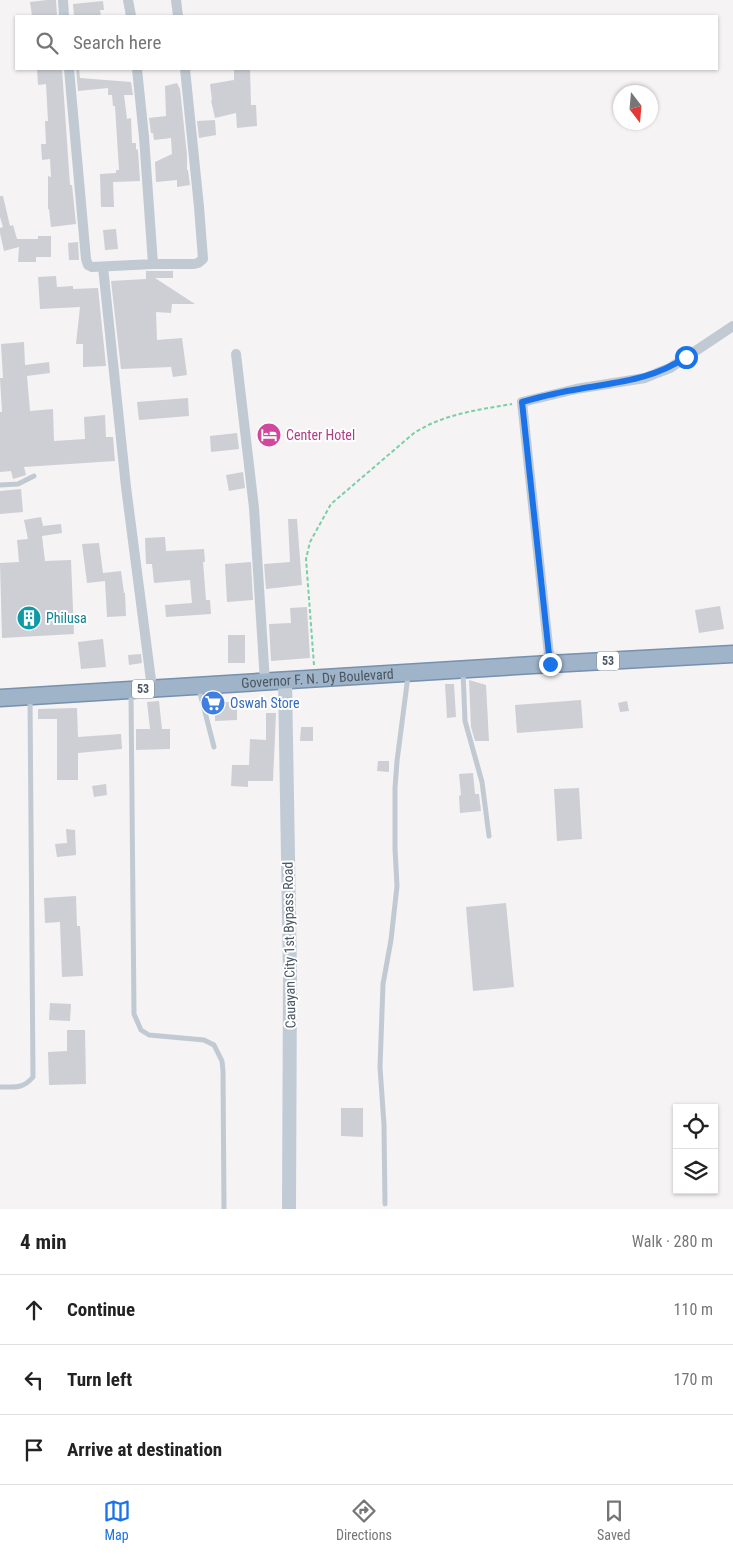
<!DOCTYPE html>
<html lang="en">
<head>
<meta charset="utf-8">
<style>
	:root { --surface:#fff; --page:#f6f6f6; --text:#222; --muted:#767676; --line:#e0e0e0; --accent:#1a73e8 }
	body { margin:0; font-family:"Roboto Condensed",sans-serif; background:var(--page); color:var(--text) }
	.controls { position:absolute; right:15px; bottom:15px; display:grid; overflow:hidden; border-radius:0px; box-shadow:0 1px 4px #0004 }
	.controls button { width:45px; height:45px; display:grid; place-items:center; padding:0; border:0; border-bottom:1px solid var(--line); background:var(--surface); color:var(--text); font:25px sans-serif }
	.compass { position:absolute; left:613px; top:85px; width:45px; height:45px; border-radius:50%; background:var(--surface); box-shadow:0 1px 4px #0004; rotate:164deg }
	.stop { position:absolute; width:15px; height:15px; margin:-11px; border:4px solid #1a73e8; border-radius:50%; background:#fff }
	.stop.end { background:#1a73e8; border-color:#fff; box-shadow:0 1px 5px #0008 }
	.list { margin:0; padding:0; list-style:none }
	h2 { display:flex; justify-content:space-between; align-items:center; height:65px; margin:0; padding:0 20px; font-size:21px }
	h2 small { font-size:16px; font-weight:400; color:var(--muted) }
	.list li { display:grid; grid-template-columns:32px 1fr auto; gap:15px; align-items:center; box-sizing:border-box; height:70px; padding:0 20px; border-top:1px solid var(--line) }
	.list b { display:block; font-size:19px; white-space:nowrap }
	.list em { font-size:16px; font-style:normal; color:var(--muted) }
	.icon { flex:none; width:28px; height:28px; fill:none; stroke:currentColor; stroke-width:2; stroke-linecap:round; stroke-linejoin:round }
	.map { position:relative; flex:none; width:733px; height:1209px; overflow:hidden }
	.search { position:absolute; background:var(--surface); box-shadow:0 1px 4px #0004; left:15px; right:15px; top:15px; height:55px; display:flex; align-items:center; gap:12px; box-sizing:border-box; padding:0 18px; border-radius:0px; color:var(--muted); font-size:19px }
	.sheet { height:275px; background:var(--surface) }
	nav { display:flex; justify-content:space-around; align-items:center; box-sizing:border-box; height:70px; border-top:1px solid var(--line); background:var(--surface); font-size:14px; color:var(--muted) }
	nav a { display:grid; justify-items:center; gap:2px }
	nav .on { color:var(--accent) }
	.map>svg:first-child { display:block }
	.building { fill:#cdcfd5 }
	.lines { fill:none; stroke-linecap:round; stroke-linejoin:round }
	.trunk-casing { stroke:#7690ad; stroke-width:19 }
	.path { stroke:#7ad0a6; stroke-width:2; stroke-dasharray:4 2.5; stroke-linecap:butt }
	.service { stroke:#c1cad2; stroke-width:5 }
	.minor { stroke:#c1cad2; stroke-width:10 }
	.secondary { stroke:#c1cbd6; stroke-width:14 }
	.trunk { stroke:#9fb4c9; stroke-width:16 }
	.route { stroke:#1a73e8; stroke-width:6 }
	.labels { text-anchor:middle; stroke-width:4; stroke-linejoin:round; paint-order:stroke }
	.shield { fill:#fff; stroke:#808990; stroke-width:1 }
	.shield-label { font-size:12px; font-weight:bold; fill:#4a5661 }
	.hotel-label { font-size:14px; fill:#b23c85; stroke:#fff; text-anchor:start }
	.culture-label { font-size:14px; fill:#0d838f; stroke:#fff; text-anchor:start }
	.street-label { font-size:14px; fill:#4a5661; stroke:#fff }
	.shop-label { font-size:14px; fill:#366cbe; stroke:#fff; text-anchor:start }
</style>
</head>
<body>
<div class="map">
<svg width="733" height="1209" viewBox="0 0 733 1209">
	<rect width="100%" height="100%" fill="#f5f3f3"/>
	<path class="building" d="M47,0h9l1,16h-25l-2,-14z
		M103,1l1,9h-4l1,6h-27l-1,-12z
		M37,69h25l8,116h2l4,39 -25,3 -2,-18h-1v-33l3,1 -1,-18 -8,1 -1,-16h5l-1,-23h3l-2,-37 -8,1z
		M76,69h3l1,9 51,4 2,13h-9l3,24 4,-1 1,25h4v6l2,1 2,31 -27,1 1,25h-13l-1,-33 16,-1v-3h3l-4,-64h-2l-1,-11h-4v-7l-30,3z
		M234,69h16l1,36h5l1,21 -20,2 -1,-15 -21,5 -4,-18h1l-2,-16 24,-4z
		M177,83l3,6 7,66v15h1l2,15 -13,2v-7l-21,2 -1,-20 17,-8 -1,-16 -17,2 -1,-7h-2l-2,-15 17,-2 -1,-30z
		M215,120l1,15 -17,3 -2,-17z
		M0,196h3l7,30 3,-1 4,14h21v-3h13v21h-15v5h-18l1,-15 -15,4 -4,-18v-5l3,-1 -3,-10z
		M116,229l2,20 -13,1 -2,-20z
		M78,242l1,18h-10l-1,-17z
		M146,271h27v7h-18l40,26h-23l-1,9 -15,-1 1,28 25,-2 5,37 -14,2 -2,-10 -50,2 -10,-88 35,-2z
		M56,276l1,11 16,-1v3l25,-1 8,78 -23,1v-23h-7l4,-37 -40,2 -2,-32z
		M24,342l1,23 24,-3 1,11 -23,3 3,35 23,-2 1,32 31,-2 -1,-22 21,-2 1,22h7l2,24 -91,6 2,8 -13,4 -2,-8 -11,1v-60h2l-2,-34h3l-2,-34z
		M188,398l1,18 -50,4 -2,-18z
		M237,433l2,16 -28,3 -1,-16z
		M243,472l2,16 -16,3 -3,-16z
		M21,489l2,23 -23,2v-23z
		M41,517l2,9 18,-2 1,9 -20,3 3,25 26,-1 3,74 -72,4 -2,-75 19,-1 -2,-22 11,-1 -4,-19z
		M288,519h9l5,66 -36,4 -2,-25 26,-2z
		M165,537l1,14 38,-2 1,13h-2l3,38h4l1,14 -45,3 -1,-12 27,-2 -2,-23 -36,3 -2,-19h-6l-1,-26z
		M99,543l4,30 18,-2 3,22h1l1,23 -19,1 -2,-36 -18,2 -5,-39z
		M251,562l2,38 -26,2 -2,-38z
		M720,606l4,23 -25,4 -4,-23z
		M307,607l3,51 -39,3 -2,-37 22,-1 -1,-15z
		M228,635h17v28h-17z
		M103,639l3,28 -25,2 -3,-27z
		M141,654l1,9 -13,2 -1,-10z
		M469,680l17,5 3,56h-14l-4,-14z
		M445,684h9l2,33 -9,1z
		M581,700l2,28 -66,5 -2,-28z
		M159,701l3,28h8v20l-34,1v-21h14l-3,-27z
		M627,701l2,10 -9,1 -2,-9z
		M215,702h22v18l-22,1z
		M77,708l1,29 43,-3 1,15 -44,4v27h-21v-61h-19v-10z
		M266,713h10l-3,68h-25v6l-17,-1 1,-21h17l1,-26 16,1z
		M301,727h12v14h-13z
		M378,761h11v11l-12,-1z
		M473,773l2,21h4l2,17 -21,2 -1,-17 2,-1 -2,-21z
		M106,784l1,11 -13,2 -2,-11z
		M579,788l3,51 -25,2 -3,-52z
		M66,829l9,1 1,25 -19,2 -2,-13 12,-1z
		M76,896l1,30h3l3,50 -21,1 -2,-55 -15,1 -1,-25z
		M506,903l8,84 -41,4 -7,-84z
		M50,1003l21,1 -1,17 -21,-1z
		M67,1030h18l1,54 -37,1 -1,-33 19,-1z
		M341,1108h22v29l-22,-1z"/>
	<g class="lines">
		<defs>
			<g id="trunk">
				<path id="s1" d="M0,698l550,-34 183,-10"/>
			</g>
		</defs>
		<use href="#trunk" class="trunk-casing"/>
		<path class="path" d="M314,665l-8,-106 4,-17 21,-38 83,-71c30,-19 63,-23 98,-29"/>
		<path class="service" d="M0,485l18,-1 16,-8
			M463,672l2,49 17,61 7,54
			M199,689l15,58
			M131,694l3,320 7,16 8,5 55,5 10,5 8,16 1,10 1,138
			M0,1087c15,0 23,2 33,-10l-3,-378
			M385,1204l-1,-79 -4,-58 3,-83 8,-44 6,-54 -2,-37v-61l2,-27 11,-85"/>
		<path class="minor" d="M63,0l1,16
			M128,0l3,16
			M176,0l2,16
			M69,69l17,190 2,6 4,2 61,-3h41l4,-1 5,-4 -4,-52 -14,-138
			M137,69l7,68 9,127
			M103,267l23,220 26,201
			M236,354l18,154 11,174
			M550,664l-28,-262 54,-13 69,-11 12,-5 13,-5 63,-42"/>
		<path class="secondary" d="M285,681l5,293 -1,235"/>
		<use href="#trunk" class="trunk"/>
	</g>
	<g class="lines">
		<path class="route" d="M550,664l-28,-262c18,-5 37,-10 57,-13 39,-7 73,-9 107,-32"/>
	</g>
	<defs>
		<symbol id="hotel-disc" viewBox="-11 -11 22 22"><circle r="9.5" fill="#d1479c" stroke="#fff"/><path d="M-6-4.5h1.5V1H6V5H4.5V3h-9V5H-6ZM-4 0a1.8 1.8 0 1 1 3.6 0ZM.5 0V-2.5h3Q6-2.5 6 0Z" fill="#fff"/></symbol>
		<symbol id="building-disc" viewBox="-11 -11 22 22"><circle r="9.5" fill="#0f9aa8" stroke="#fff"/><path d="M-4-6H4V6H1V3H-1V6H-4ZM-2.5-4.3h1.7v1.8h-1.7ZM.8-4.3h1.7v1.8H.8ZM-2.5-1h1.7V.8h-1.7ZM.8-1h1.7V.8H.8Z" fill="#fff"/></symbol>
		<symbol id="supermarket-disc" viewBox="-11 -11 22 22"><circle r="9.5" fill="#3f7fe0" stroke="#fff"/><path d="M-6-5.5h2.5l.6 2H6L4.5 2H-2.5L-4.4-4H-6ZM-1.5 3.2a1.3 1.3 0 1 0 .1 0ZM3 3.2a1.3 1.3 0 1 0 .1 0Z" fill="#fff"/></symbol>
	</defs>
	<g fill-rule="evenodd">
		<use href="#hotel-disc" x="255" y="421" width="28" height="28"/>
		<use href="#building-disc" x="15" y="604" width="28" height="28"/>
		<use href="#supermarket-disc" x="199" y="689" width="28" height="28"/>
	</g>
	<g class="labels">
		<g class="shield">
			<rect x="597" y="651.5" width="22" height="19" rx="4"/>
			<rect x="132" y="679.5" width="22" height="19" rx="4"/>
		</g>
		<g class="shield-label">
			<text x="608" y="665">53</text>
			<text x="143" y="693">53</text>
		</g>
		<g class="hotel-label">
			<text x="286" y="440">Center Hotel</text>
		</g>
		<g class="culture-label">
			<text x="46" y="623">Philusa</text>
		</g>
		<g class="street-label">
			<text dy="5" stroke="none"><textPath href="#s1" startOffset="318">Governor F. N. Dy Boulevard</textPath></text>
			<text transform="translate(289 945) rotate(-91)" y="5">Cauayan City 1st Bypass Road</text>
		</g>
		<g class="shop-label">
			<text x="230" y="708">Oswah Store</text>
		</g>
	</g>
</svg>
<div class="controls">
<button><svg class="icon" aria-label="locate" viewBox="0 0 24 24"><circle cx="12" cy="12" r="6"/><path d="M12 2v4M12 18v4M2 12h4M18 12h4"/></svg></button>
<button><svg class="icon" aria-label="layers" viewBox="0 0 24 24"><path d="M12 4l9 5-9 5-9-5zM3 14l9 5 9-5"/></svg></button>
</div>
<svg class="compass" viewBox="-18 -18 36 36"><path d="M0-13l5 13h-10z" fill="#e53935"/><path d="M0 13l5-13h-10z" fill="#767676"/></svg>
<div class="stop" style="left:686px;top:357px"></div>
<div class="stop end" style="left:550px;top:664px"></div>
<div class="search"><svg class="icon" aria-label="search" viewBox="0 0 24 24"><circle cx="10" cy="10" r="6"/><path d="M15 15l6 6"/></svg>Search here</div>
</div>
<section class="sheet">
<h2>4 min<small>Walk · 280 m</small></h2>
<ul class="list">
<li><svg class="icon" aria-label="ahead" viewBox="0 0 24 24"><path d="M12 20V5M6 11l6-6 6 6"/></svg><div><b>Continue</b></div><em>110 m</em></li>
<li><svg class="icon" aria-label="left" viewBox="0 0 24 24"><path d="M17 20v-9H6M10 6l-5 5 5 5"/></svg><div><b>Turn left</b></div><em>170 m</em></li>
<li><svg class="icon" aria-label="arrive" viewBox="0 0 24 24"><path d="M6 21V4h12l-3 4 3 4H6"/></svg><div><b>Arrive at destination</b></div></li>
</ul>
</section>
<nav>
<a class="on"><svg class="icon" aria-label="map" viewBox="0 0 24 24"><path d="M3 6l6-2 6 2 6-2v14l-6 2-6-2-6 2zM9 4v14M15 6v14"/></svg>Map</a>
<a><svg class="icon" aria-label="directions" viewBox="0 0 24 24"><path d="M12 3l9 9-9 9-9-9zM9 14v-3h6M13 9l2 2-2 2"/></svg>Directions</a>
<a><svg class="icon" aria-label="saved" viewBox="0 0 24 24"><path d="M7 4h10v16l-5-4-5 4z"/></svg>Saved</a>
</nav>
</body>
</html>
